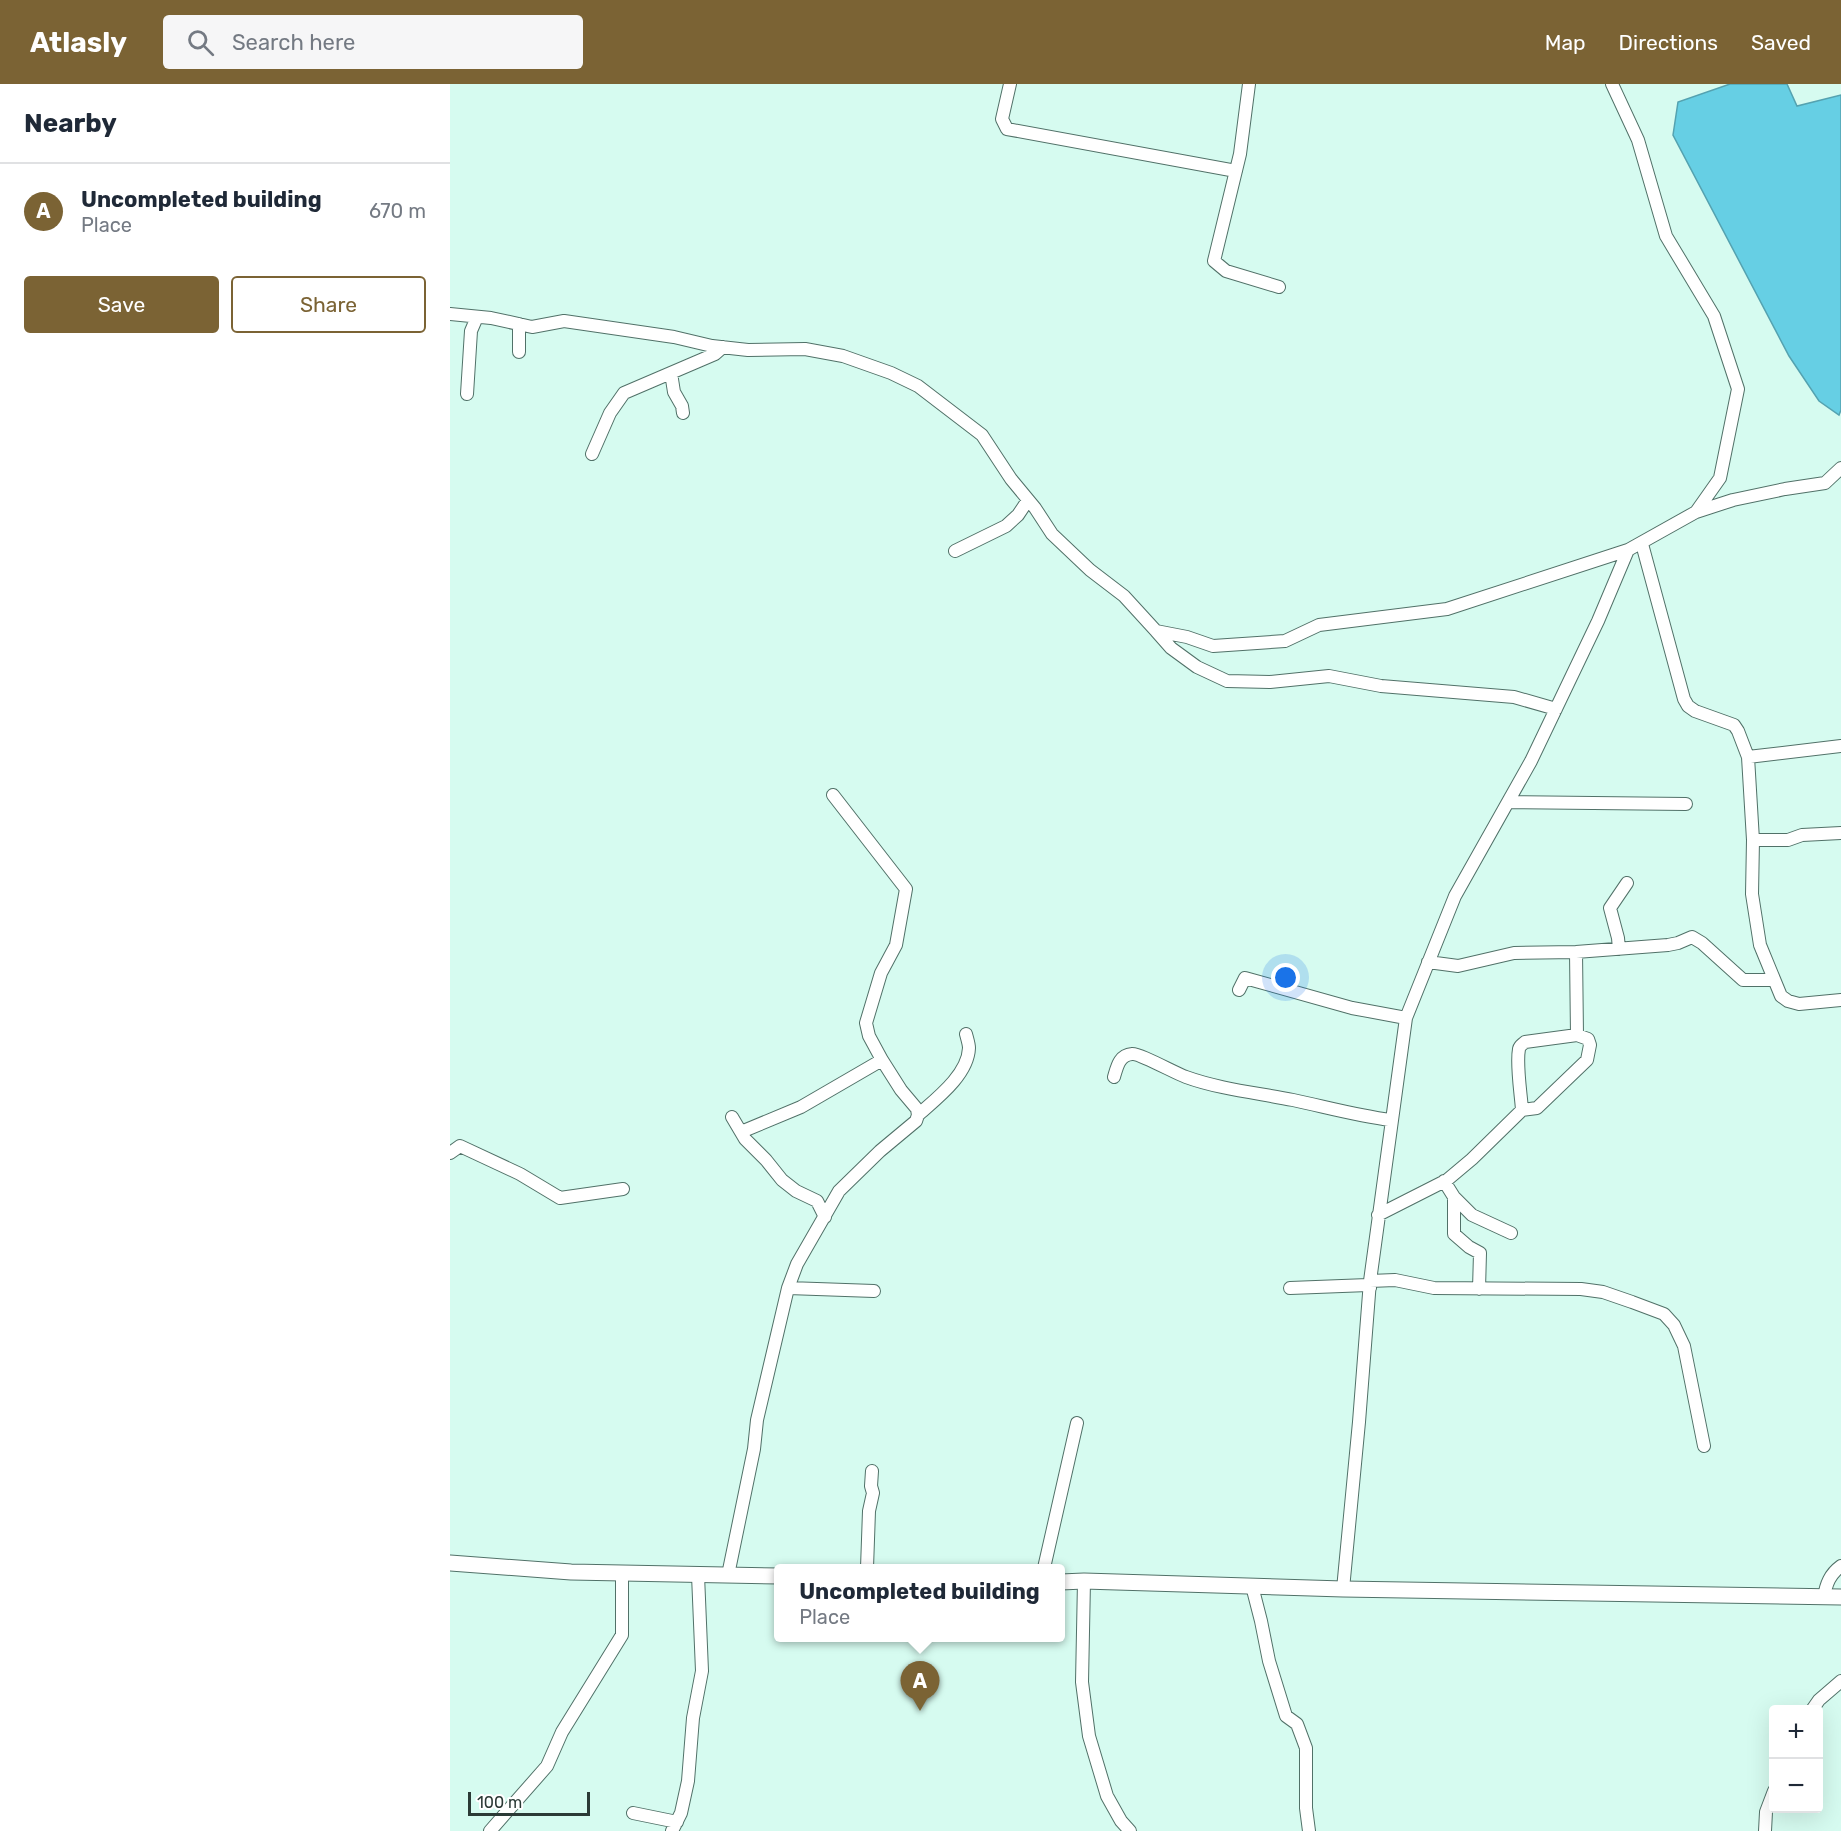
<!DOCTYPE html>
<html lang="en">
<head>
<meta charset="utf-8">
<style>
	:root { --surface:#fff; --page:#f6f6f7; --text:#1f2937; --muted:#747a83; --line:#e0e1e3; --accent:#7b6334 }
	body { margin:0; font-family:Rubik,sans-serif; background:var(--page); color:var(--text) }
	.controls { position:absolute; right:18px; bottom:18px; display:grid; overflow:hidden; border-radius:6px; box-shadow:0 6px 24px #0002 }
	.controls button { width:54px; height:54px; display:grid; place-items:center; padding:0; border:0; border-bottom:2px solid var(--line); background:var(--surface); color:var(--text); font:30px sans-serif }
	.scale { position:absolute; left:18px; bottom:15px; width:122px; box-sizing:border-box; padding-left:6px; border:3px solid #2b3a36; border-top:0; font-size:16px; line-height:21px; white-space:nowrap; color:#2b3a36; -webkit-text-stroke:4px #fff; paint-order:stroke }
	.you { position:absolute; left:836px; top:894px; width:21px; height:21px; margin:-15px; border:4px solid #fff; border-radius:50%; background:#1a73e8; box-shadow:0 0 0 9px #1a73e833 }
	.badge { display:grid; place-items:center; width:39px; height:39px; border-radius:50%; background:var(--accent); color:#fff; font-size:20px; font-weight:700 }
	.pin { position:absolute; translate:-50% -50px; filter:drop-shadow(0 2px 3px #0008) }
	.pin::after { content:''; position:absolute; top:32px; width:21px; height:18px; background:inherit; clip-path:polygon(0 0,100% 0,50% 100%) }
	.popup { position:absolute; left:324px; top:1480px; width:291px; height:78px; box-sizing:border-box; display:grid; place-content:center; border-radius:6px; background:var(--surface); filter:drop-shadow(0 2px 4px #0005); font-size:20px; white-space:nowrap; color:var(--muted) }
	.popup b { font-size:22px; color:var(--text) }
	.popup::after { content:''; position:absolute; left:50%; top:100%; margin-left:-12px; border:12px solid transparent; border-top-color:var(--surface) }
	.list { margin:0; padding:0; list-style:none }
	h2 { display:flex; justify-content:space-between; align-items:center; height:78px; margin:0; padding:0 24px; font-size:26px }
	h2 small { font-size:20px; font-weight:400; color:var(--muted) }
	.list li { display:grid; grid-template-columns:39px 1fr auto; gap:18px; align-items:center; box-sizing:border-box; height:96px; padding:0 24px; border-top:2px solid var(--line) }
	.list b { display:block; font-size:22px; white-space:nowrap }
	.list p { margin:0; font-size:20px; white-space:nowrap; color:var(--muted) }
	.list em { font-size:20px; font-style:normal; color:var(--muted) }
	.actions { display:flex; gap:12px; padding:18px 24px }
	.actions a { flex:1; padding:14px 0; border:2px solid var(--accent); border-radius:6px; text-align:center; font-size:21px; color:var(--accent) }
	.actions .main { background:var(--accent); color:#fff }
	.icon { flex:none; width:33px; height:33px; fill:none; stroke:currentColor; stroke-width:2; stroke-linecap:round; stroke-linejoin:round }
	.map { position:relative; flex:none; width:1391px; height:1747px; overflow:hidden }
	header { display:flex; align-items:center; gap:36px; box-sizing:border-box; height:84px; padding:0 30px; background:var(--accent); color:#fff }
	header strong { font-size:28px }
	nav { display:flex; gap:33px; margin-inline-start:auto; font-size:21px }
	.search { width:420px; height:54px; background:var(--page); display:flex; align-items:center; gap:15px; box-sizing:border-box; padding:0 21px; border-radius:6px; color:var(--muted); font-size:22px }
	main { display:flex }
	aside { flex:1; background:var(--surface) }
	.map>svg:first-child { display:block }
	.water { fill:#66cfe4; stroke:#54a2b0; stroke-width:1.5 }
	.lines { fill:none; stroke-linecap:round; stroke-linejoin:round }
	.minor-casing { stroke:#517168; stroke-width:14 }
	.major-casing { stroke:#517168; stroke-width:17 }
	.minor { stroke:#fff; stroke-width:12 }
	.major { stroke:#fff; stroke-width:15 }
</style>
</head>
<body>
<header>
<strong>Atlasly</strong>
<div class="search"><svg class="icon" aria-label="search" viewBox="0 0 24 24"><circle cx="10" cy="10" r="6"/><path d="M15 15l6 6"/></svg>Search here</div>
<nav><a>Map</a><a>Directions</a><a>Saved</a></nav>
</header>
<main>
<aside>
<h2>Nearby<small></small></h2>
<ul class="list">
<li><span class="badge">A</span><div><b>Uncompleted building</b><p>Place</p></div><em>670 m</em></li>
</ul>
<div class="actions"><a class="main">Save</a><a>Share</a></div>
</aside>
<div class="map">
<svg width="1391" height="1747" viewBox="0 0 1391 1747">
	<rect width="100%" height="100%" fill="#d6fbf0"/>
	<path class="water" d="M1280,0h57l10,22 44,-11v315l-2,5 -20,-14 -30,-45 -116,-221 5,-33z"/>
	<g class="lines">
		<defs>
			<path id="minor" d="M560,0l-8,35 5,10 229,42
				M799,0l-9,70 -26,107 12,10 53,16
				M0,230l41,4 41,9 32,-6 110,16 38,9 36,4 57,-1 38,7 48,17 27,13 64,49 29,44 24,29 17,26 38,36 34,26 32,35 31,6 26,9 72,-5 34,-16 128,-16 181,-59
				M69,268v-28
				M221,289l3,19 8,14 1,7
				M17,310l4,-63 6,-14
				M142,370l18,-41 14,-20 91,-39 8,-7
				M1246,428l37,-12 52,-11 40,-6 16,-15
				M1192,460l42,155 4,7 7,5 39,14 4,6 10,26 5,83 -1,54 8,51 21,51 7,5 11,3 42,-4
				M505,467l51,-25 12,-11 10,-15
				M706,547l15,17 26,19 30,14 43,1 59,-6 52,10 133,11 42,12
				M1298,673l93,-11
				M1058,718l178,2
				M1303,756h35l14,-5 39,-2
				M1169,865l-1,-11 -8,-30 17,-25
				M978,878l30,4 56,-13 62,-1 92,-7 10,-2 14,-6 10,6 41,37h30
				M789,906l6,-12 107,30 54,10
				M664,993c3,-10 5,-22 18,-23 7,-1 43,19 54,23 33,12 72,16 107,23 33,7 65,16 98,20
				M1072,1026c-1,-16 -6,-45 -3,-61 1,-4 3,-4 6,-7l52,-7
				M468,1031c18,-16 50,-40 51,-67 0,-4 -2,-10 -3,-14
				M282,1033l13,22 21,21 16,20 14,11 21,10 8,16
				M291,1048l60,-25 81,-47
				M0,1069l10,-7 60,28 40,24 63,-9
				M994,1097l10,16v37l15,13 11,6 -1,36
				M1004,1113l18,18 39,18
				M928,1131l69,-35 25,-21 50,-49 15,-2 50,-48 3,-15 -2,-6 -11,-4 -1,-83
				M920,1197l25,-1 39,8 147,1 22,3 29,10 32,12 10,11 10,21 20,100
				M338,1204l86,3
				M840,1204l78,-3 2,3
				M417,1484l2,-57 4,-18 -2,-7 1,-15
				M594,1484l33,-145
				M278,1491l26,-126 3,-29 31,-132 9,-24 42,-73 41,-40 36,-30 2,-6 -1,-6 -16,-19 -19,-30 -13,-24 -3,-13 15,-50 15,-28 10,-56 -73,-94
				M634,1497l-2,101 7,54 18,60 14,25 9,10
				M802,1502l9,35 8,40 17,55 11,8 9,24v60l3,23
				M893,1505l16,-167 11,-141 36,-263 49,-122 76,-135 67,-140 30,-71 68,-38 24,-34 18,-89 -24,-73 -48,-80 -28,-96 -26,-56
				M1374,1513c2,-13 6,-23 17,-31
				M1362,1626l7,-10 22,-19
				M183,1729l44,9
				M40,1747l57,-65 15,-34 60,-97v-62
				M222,1747l9,-18 7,-32 5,-63 9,-47 -4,-96
				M1315,1747l1,-19 8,-21"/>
			<path id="major" d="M0,1479l121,9 208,4
				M611,1498l23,-1 259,8 498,8"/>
		</defs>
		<use href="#minor" class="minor-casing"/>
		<use href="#major" class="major-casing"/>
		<use href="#minor" class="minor"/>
		<use href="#major" class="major"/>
	</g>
</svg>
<div class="controls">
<button>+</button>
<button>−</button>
</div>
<div class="scale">100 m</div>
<div class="you"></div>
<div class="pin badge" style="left:470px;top:1627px">A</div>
<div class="popup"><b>Uncompleted building</b>Place</div>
</div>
</main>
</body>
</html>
